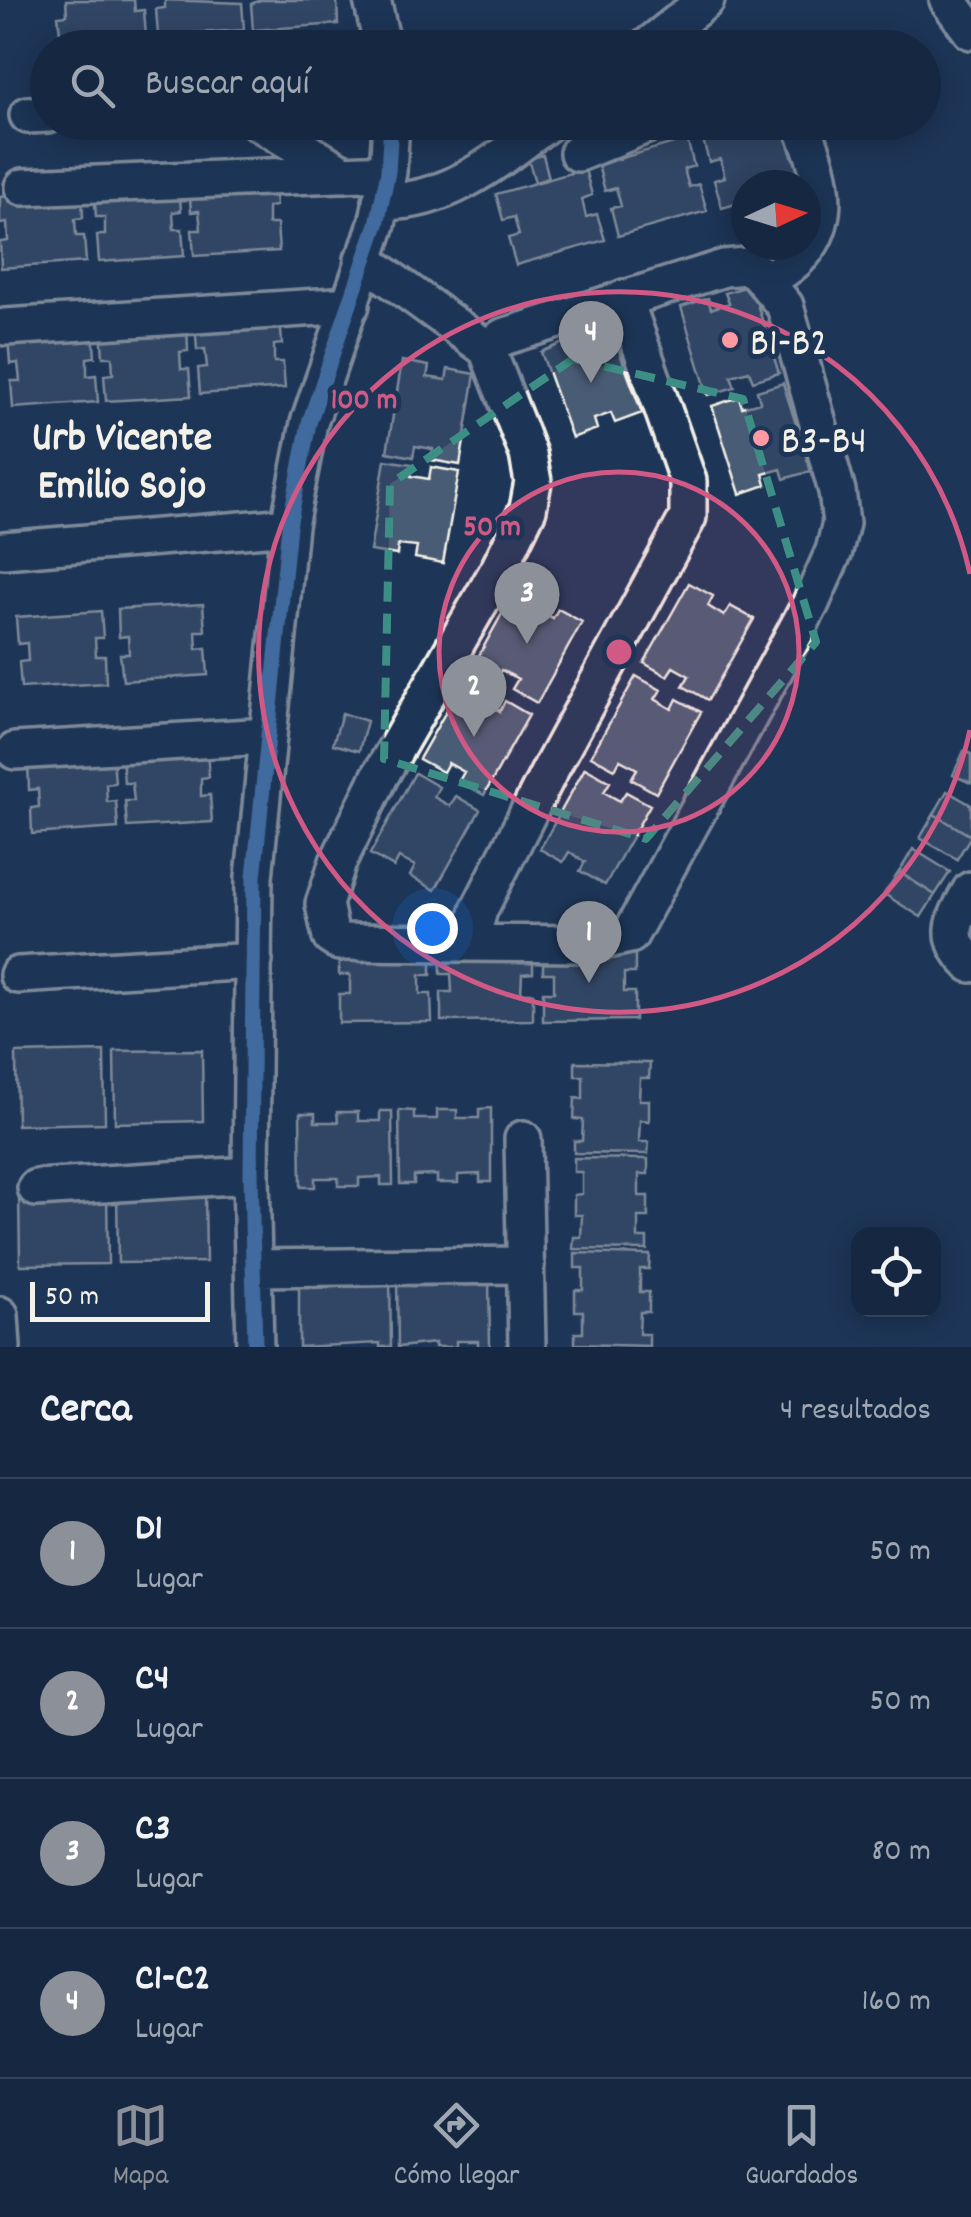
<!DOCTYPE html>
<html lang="es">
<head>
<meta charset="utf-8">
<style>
	:root { --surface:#162841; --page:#1f3048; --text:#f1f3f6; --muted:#9ea6b1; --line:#35445a; --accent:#8c9099 }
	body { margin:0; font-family:Dekko,sans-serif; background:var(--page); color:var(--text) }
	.controls { position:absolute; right:30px; bottom:30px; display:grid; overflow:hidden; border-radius:20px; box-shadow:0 5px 25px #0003 }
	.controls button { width:90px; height:90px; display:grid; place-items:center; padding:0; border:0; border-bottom:2px solid var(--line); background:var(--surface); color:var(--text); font:50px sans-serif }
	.compass { position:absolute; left:731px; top:170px; width:90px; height:90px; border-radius:50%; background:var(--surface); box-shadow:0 5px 25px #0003; rotate:86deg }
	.scale { position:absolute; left:30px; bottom:25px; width:180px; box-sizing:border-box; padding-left:10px; border:5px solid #f4f1e8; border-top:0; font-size:28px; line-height:35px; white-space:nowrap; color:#f4f1e8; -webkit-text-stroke:8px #1d3557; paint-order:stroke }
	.you { position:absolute; left:432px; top:928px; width:35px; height:35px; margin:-25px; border:8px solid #fff; border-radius:50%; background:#1a73e8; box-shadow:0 0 0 15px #1a73e833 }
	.badge { display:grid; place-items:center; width:65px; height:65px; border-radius:50%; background:var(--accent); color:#fff; font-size:32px; font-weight:700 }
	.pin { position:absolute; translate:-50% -82px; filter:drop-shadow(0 2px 5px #0008) }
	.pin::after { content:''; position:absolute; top:52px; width:35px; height:30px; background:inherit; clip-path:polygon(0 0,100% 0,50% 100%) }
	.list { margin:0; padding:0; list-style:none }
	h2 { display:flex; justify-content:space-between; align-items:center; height:130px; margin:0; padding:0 40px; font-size:42px }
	h2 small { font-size:32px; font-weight:400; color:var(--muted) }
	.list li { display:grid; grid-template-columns:65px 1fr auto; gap:30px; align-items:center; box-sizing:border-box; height:150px; padding:0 40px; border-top:2px solid var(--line) }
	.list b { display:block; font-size:38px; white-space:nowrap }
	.list p { margin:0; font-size:32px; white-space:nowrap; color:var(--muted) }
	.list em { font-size:32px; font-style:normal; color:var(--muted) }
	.icon { flex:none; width:55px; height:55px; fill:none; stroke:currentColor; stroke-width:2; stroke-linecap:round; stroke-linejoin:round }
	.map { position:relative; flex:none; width:971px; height:1347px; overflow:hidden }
	.search { position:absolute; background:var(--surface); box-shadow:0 5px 25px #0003; left:30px; right:30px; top:30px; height:110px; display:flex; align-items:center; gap:25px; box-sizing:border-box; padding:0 35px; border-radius:55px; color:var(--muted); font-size:38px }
	.sheet { height:730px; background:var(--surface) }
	nav { display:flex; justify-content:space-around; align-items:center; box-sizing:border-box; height:140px; border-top:2px solid var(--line); background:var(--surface); font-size:28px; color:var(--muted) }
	nav a { display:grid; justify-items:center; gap:5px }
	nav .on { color:var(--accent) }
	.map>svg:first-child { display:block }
	.building { fill:#485b74; stroke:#f4f1e8; stroke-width:2.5 }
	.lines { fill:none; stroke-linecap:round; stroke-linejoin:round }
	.minor-casing { stroke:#f4f1e8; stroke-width:42 }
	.minor { stroke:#1d3557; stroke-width:35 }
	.cycleway-casing { stroke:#1d3557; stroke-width:21 }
	.cycleway { stroke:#6dadf4; stroke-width:15 }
	.marked { fill:none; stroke:#3d8f86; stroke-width:8; stroke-dasharray:20 12; stroke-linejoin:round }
	.ring { fill:none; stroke:#d15985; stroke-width:5 }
	.poi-dot { fill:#ff9aa2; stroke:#1d3557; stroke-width:4 }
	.labels { text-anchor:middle; stroke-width:10; stroke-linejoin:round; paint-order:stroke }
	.poi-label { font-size:40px; fill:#f4f1e8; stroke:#1d3557; text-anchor:start }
	.neighbourhood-label { font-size:42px; font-weight:bold; fill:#f4f1e8; stroke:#1d3557 }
	.centre { fill:#d15985; stroke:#1d3557; stroke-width:5 }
	.ring-label { font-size:30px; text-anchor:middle; font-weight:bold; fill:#d15985; stroke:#1d3557; stroke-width:10; stroke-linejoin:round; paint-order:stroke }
</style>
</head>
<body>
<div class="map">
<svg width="971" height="1347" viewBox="0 0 971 1347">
	<rect width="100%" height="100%" fill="#1d3557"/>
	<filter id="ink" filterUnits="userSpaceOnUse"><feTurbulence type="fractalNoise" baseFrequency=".01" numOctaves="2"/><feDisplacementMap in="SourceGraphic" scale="20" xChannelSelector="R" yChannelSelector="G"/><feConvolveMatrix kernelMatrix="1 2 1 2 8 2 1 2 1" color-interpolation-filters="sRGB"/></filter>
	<g filter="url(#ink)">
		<path class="building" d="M66,0h68l1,11 9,-1 2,27 -85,5 -3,-26 9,-1z
			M165,0l77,3 2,27 -86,5 -2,-26 9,-1z
			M260,0h77l1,24 -85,6 -2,-26z
			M750,122h44l4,16 -11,3 6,18 10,-3 8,27 -65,2v16l-24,7 -8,-28 11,-3 -5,-18 -11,3 -7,-26z
			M687,139l7,27 -10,3 5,18 10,-3 8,27 -89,25 -7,-28 10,-2 -5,-18 -11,3 -7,-26z
			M543,155l6,23 -14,4 -7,-23z
			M585,169l7,26 -10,4 4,18 11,-3 8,26 -89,25 -8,-27 11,-3 -5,-18 -11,3 -7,-26z
			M274,179l2,27 -8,1v17h9l2,27 -85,5 -2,-26h9l-2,-19 -8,1 -2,-27z
			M179,184l2,27 -8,1 1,17h8l2,27 -85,6 -2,-27h8v-18h-9l-2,-27z
			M82,191l1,27 -8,1 1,17h8l2,26 -85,6 -1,-26 8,-1 -1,-18 -7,1v-27z
			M751,285l28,88 -26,8 -4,-10 -18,5 4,11 -27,8 -27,-88 27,-9 3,11 18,-6 -4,-10z
			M280,317l2,27 -8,1v17h9l2,26 -85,6 -2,-26 9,-1 -2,-18 -8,1 -2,-27z
			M187,324l1,27 -8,1 1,17h8l2,27 -85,5 -2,-26 9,-1 -1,-17h-9l-2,-27z
			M610,326l32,87 -27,10 -4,-10 -17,6 3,10 -25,9 -31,-86 25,-10 4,11 18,-7 -3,-11z
			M93,331l2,26 -8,1v18l9,-1 2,27 -85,6 -2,-27h9l-2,-18 -8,1 -2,-27z
			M402,361l27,5 -2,11 19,3 2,-11 27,5 -15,91 -29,-5 2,-11 -18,-3 -2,11 -26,-5z
			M783,383l28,88 -27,8 -3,-10 -18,5 3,11 -26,9 -28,-88 27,-9 3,10 18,-5 -3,-11z
			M385,460l27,4 -1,12 18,3 2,-12 28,5 -16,91 -28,-5 2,-11 -19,-2 -1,10 -27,-4z
			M689,583l24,13 -5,10 16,10 6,-10 24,13 -46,81 -25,-14 6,-10 -16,-9 -6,9 -23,-13z
			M518,585l24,14 -6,10 17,9 5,-9 24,13 -45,81 -25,-14 6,-10 -17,-9 -5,9 -23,-13z
			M203,604l2,27h-9l1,18 9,-1 2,27 -85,6 -3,-27h9l-1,-18 -9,1 -1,-28z
			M101,611l2,27h-8l1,18h9l1,27 -85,5 -2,-26 9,-1 -1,-18 -9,1 -2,-27z
			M636,676l25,14 -6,9 17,10 5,-10 24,13 -45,81 -25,-14 6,-10 -17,-9 -5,9 -24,-13z
			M465,678l24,14 -6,10 17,9 5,-10 24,14 -45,80 -25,-14 5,-9 -16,-9 -5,9 -24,-13z
			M342,713l25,8 -8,30 -26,-7z
			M207,751l2,26 -8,1v18l9,-1 2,27 -85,5 -2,-26h9l-2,-18h-8l-2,-27z
			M964,751l7,3v29l-18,-8z
			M113,757l2,26 -9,1 1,18 9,-1 2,27 -86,6 -1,-26 8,-1 -1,-18 -9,1 -1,-27z
			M585,768l25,14 -6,10 16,9 6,-9 24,13 -45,80 -25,-14 5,-9 -16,-10 -6,10 -23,-13z
			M415,773l24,14 -5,10 16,9 6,-10 24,14 -45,80 -25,-14 5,-10 -16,-8 -5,9 -24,-13z
			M947,791l24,14v31l-37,-22z
			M934,814l37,22 -14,23 -37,-21z
			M913,849l37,23 -15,23 -36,-23z
			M899,872l36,23 -14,22 -37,-23z
			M533,946v27l-11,1 -1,19h12v27l-92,1v-29h11l-1,-18h-10l-1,-27z
			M543,946h92v27h-11v19h11v28l-92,1v-29h11v-19h-11z
			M431,947v28h-11v19h11l1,28 -93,1v-29h11v-19h-11v-27z
			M202,1050l1,71 -88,2 -1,-72z
			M104,1051l1,72 -88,2 -1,-72z
			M575,1062l75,1 -1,15h-9l-1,22h10v21l-9,-1 -1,22h10l-1,12 -74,-1v-12h8l1,-21 -9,-1 1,-21 8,1v-23h-8z
			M491,1108v74h-11v-8l-22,1v8h-21v-8l-23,1v8h-14l-1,-74 15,1v8h23v-9h20v8h22v-9z
			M380,1111h12l1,74h-12v-8l-22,1v8h-21v-8h-23v9h-14l-1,-74h15v9h23l-1,-10h21v9h22z
			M574,1158l74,1v15h-9v22h9v21h-10v21h9v12l-74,-1 1,-12h7l1,-22h-8v-20l8,-1v-22h-8z
			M205,1190l1,72 -88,1 -1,-72z
			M107,1192l1,72 -88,1 -1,-72z
			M575,1253l75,2 -1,14h-9v23h9v20h-9l-1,22h10v12l-74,-2v-11h8v-22h-8v-21h8v-22h-8z
			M455,1276v9h22v-9h12l1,71h-12v-6h-22v6h-21v-4l-37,4 -1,-69 15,-1v9h23v-9z
			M378,1277h12l1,70h-11v-4l-81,4v-68h14l1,9 22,-1v-9h21v9l22,-1z"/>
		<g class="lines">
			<defs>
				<path id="minor" d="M372,0l11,48
					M948,0l23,31
					M646,48l60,-48
					M28,115l20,-1
					M258,122l86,52
					M578,153l75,-31
					M23,187l365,-15
					M381,201c63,5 120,-43 168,-79
					M363,259l124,90 41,105 5,28 -5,27 -29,60 -119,207 -42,86 -14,42 7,33 8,5 250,2 41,-9 181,-332 23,-52 7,-28 -4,-32 -52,-185 -29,-35 -10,-5 -22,2 -221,69 -16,12
					M766,280c72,-36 64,-94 34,-158
					M5,327l346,-22
					M4,550l285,-24
					M15,751l253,-15
					M971,890c-17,30 -28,47 0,74
					M470,943l9,-33 71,-140 138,-253v-36l-64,-183
					M18,975l236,-14
					M523,1139l4,208
					M36,1188l215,-13
					M254,1268l272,-3
					M0,1315l2,32
					M255,1347l-4,-172 3,-298 35,-351 20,-103 68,-199 11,-52 3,-50"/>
			</defs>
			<use href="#minor" class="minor-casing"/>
			<use href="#minor" class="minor"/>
			<defs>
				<path id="cycleway" d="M255,1347l-4,-172 3,-298 35,-351 20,-103 68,-199 11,-52 3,-50"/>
			</defs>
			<use href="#cycleway" class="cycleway-casing"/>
			<use href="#cycleway" class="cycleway"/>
		</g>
	</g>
	<path d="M0 0H971V1347H0ZM573,359l170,40 73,243 -170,197 -262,-80 6,-275z" fill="#1d3557" fill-opacity=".55" fill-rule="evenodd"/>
	<path class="marked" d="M573,359l170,40 73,243 -170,197 -262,-80 6,-275z"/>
	<circle cx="619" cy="652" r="180" fill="#d15985" fill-opacity=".12"/>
	<g class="ring">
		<circle cx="619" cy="652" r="180"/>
		<path d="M970 730A360 360 0 1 1 970 574"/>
	</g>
	<g class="poi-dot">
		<circle cx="730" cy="340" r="10"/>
		<circle cx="761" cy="438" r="10"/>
	</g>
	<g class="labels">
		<g class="poi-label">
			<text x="750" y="354">B1-B2</text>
			<text x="781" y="452">B3-B4</text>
		</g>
		<g class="neighbourhood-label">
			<text x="122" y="449">Urb Vicente<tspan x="122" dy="48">Emilio Sojo</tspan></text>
		</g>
	</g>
	<circle cx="619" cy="652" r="15" class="centre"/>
	<g class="ring-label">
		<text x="364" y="408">100 m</text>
		<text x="492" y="535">50 m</text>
	</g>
</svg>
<div class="controls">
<button><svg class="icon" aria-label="locate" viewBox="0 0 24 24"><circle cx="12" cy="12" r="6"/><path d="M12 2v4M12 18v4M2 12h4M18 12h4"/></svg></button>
</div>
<svg class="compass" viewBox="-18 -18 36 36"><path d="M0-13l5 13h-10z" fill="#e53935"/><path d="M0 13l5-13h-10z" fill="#9ea6b1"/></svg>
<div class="scale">50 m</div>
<div class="you"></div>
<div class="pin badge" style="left:589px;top:983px">1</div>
<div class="pin badge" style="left:474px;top:737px">2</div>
<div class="pin badge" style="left:527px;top:644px">3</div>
<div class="pin badge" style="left:591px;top:383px">4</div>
<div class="search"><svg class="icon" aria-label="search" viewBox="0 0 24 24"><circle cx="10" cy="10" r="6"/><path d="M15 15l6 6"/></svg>Buscar aquí</div>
</div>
<section class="sheet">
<h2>Cerca<small>4 resultados</small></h2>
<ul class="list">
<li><span class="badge">1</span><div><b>D1</b><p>Lugar</p></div><em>50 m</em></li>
<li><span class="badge">2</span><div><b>C4</b><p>Lugar</p></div><em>50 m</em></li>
<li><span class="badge">3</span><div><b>C3</b><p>Lugar</p></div><em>80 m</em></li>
<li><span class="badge">4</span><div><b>C1-C2</b><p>Lugar</p></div><em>160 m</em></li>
</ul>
</section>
<nav>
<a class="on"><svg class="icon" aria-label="map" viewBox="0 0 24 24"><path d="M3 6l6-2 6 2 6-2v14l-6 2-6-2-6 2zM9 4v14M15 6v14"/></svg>Mapa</a>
<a><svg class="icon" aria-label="directions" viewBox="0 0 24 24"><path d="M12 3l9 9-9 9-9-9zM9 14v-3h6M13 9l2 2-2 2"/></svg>Cómo llegar</a>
<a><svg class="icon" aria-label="saved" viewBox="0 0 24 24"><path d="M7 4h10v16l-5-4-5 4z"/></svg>Guardados</a>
</nav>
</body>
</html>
